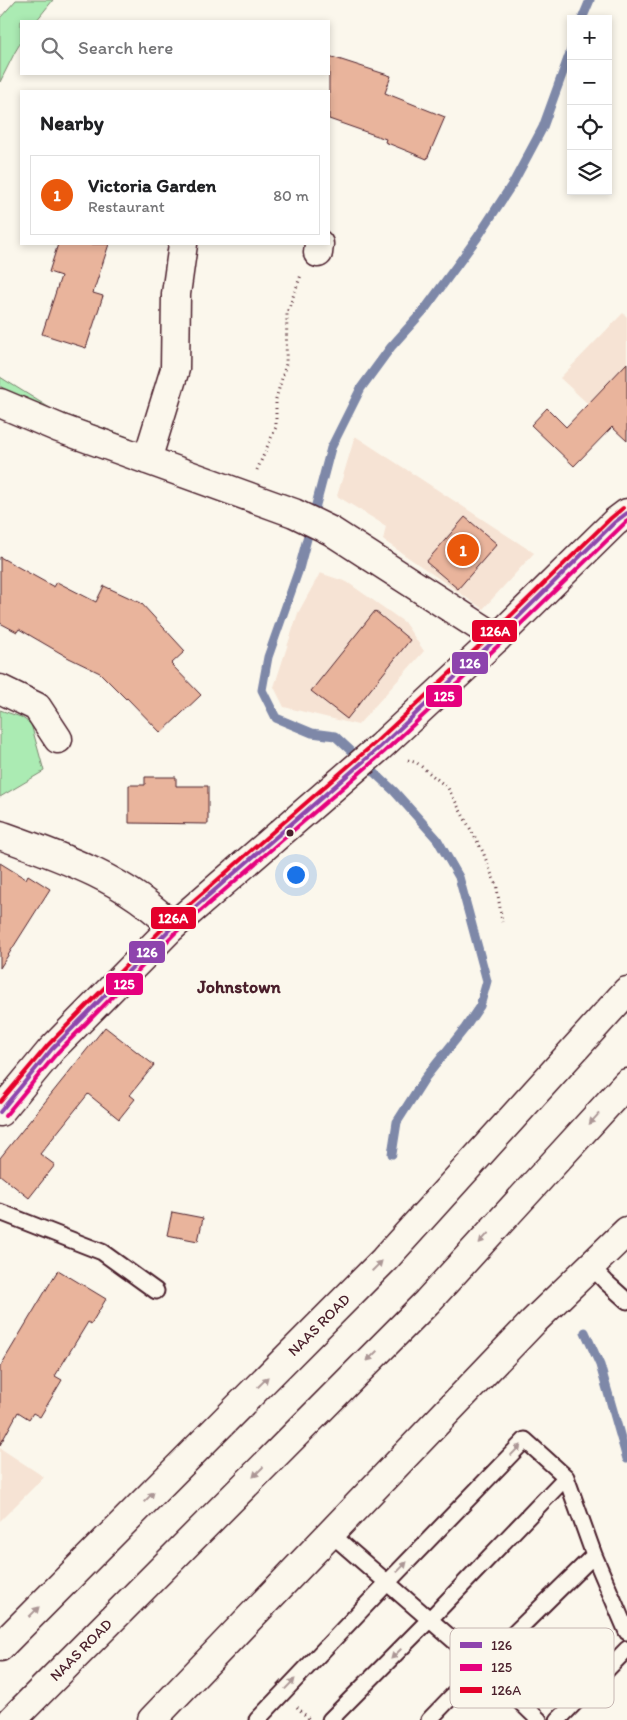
<!DOCTYPE html>
<html lang="en">
<head>
<meta charset="utf-8">
<style>
	:root { --surface:#fff; --page:#f6f6f6; --text:#202124; --muted:#757577; --line:#e0e0e0; --accent:#ea580c }
	body { margin:0; font-family:Itim,sans-serif; background:var(--page); color:var(--text) }
	.controls { position:absolute; right:15px; top:15px; display:grid; overflow:hidden; border-radius:0px; box-shadow:0 2px 8px #0003 }
	.controls button { width:45px; height:45px; display:grid; place-items:center; padding:0; border:0; border-bottom:1px solid var(--line); background:var(--surface); color:var(--text); font:25px sans-serif }
	.you { position:absolute; left:295px; top:874px; width:18px; height:18px; margin:-12px; border:4px solid #fff; border-radius:50%; background:#1a73e8; box-shadow:0 0 0 8px #1a73e833 }
	.badge { display:grid; place-items:center; width:32px; height:32px; border-radius:50%; background:var(--accent); color:#fff; font-size:16px; font-weight:700 }
	.pin { position:absolute; translate:-50% -50%; border:2px solid #fff; box-shadow:0 1px 5px #0006 }
	.list { margin:0; padding:0; list-style:none }
	h2 { display:flex; justify-content:space-between; align-items:center; height:65px; margin:0; padding:0 20px; font-size:21px }
	h2 small { font-size:16px; font-weight:400; color:var(--muted) }
	.list li { display:grid; grid-template-columns:32px 1fr auto; gap:15px; align-items:center; box-sizing:border-box; height:80px; margin:0 10px 10px; padding:0 10px; border:1px solid var(--line); border-radius:0px }
	.list b { display:block; font-size:19px; white-space:nowrap }
	.list p { margin:0; font-size:16px; white-space:nowrap; color:var(--muted) }
	.list em { font-size:16px; font-style:normal; color:var(--muted) }
	.icon { flex:none; width:28px; height:28px; fill:none; stroke:currentColor; stroke-width:2; stroke-linecap:round; stroke-linejoin:round }
	.map { position:relative; flex:none; width:627px; height:1720px; overflow:hidden }
	.search { position:absolute; background:var(--surface); box-shadow:0 2px 8px #0003; left:20px; top:20px; width:310px; height:55px; display:flex; align-items:center; gap:12px; box-sizing:border-box; padding:0 18px; border-radius:0px; color:var(--muted); font-size:19px }
	.panel { position:absolute; background:var(--surface); box-shadow:0 2px 8px #0003; left:20px; top:90px; width:310px; height:155px; border-radius:0px }
	.map>svg:first-child { display:block }
	.built { fill:#f6e3d4 }
	.green { fill:#abebb3; stroke:#7a856f }
	.lines { fill:none; stroke-linecap:round; stroke-linejoin:round }
	.stream { stroke:#7e88a8; stroke-width:9 }
	.building { fill:#e9b49c; stroke:#4a1f2b }
	.service-casing { stroke:#4a1f2b; stroke-width:19 }
	.minor-casing { stroke:#4a1f2b; stroke-width:31 }
	.tertiary-casing { stroke:#4a1f2b; stroke-width:31 }
	.trunk-casing { stroke:#4a1f2b; stroke-width:31 }
	.path { stroke:#4a1f2b; stroke-width:3; stroke-dasharray:1 4; stroke-linecap:butt }
	.service { stroke:#fbf7ec; stroke-width:15 }
	.minor { stroke:#fbf7ec; stroke-width:28 }
	.tertiary { stroke:#fbf7ec; stroke-width:28 }
	.trunk { stroke:#fbf7ec; stroke-width:28 }
	.bus-1-casing { stroke:#fbf7ec; stroke-width:8 }
	.bus-2-casing { stroke:#fbf7ec; stroke-width:8 }
	.bus-3-casing { stroke:#fbf7ec; stroke-width:8 }
	.bus-1 { stroke:#8e44ad; stroke-width:4 }
	.bus-2 { stroke:#e5007d; stroke-width:4 }
	.bus-3 { stroke:#e4002b; stroke-width:4 }
	.oneway { fill:#ab9695 }
	.bus-dot { fill:#4a1f2b; stroke:#fbf7ec; stroke-width:2 }
	.labels { text-anchor:middle; stroke-width:4; stroke-linejoin:round; paint-order:stroke }
	.street-label { font-size:15px; fill:#4a1f2b; stroke:#fbf7ec }
	.quarter-label { font-size:18px; font-weight:bold; fill:#4a1f2b; stroke:#fbf7ec }
	.key { fill:#fbf7ec; stroke:#c6b6b2; stroke-width:1 }
	.key-label { font-size:14px; fill:#4a1f2b }
	.line-badge { stroke:#fbf7ec; stroke-width:2 }
	.badge-label { font-size:14px; text-anchor:middle; font-weight:bold; fill:#fff }
</style>
</head>
<body>
<div class="map">
<svg width="627" height="1720" viewBox="0 0 627 1720">
	<rect width="100%" height="100%" fill="#fbf7ec"/>
	<filter id="ink" filterUnits="userSpaceOnUse"><feTurbulence type="fractalNoise" baseFrequency=".02" numOctaves="2"/><feDisplacementMap in="SourceGraphic" scale="10" xChannelSelector="R" yChannelSelector="G"/><feConvolveMatrix kernelMatrix="1 2 1 2 8 2 1 2 1" color-interpolation-filters="sRGB"/></filter>
	<g filter="url(#ink)">
		<path class="built" d="M623,313l4,4v123l-67,-62z
			M355,436l179,117 -51,56 -100,-69 3,-14 -49,-30z
			M320,573l27,9 57,40 20,29 -66,74 -74,-18 -10,-20 24,-74z
			M0,1448l44,29 -44,44z"/>
		<path class="green" d="M16,0h37l-17,21h-15v21l-6,10 -15,30v-64z
			M0,377l53,33 78,28 -7,4 -89,-33 -35,-23z
			M0,710l21,7 10,7 13,47 -44,26z"/>
		<g class="lines">
			<path class="stream" d="M582,19l8,-19
				M392,1154l5,-32 28,-44 40,-50 15,-22 7,-25 -28,-104 -22,-38 -43,-48 -59,-55 -23,-3 -36,-15 -14,-28 6,-33 31,-88 32,-121 30,-60 30,-41 34,-38 52,-71 36,-55 30,-56 28,-77
				M585,1332l15,33 27,94"/>
		</g>
		<path class="building" d="M329,56l62,20 -6,17 60,24 -18,42 -42,-17 1,-3 -57,-20z
			M58,244h51l-16,49 10,3 -17,52 -44,-14 19,-58 -12,-4z
			M627,363v78l-15,-14 -38,39 -43,-41 16,-17 19,19z
			M465,517l32,27 -39,45 -32,-27z
			M0,557l54,30 3,-5 39,20 8,-16 37,17 44,48 -14,13 30,31 -40,38 -34,-35 -1,1 -26,-26 -31,-15 -50,-29 -2,3 -17,-9z
			M375,611l35,29 -63,79 -36,-28z
			M145,777h31v9h32v38l-79,-1v-38h16z
			M0,863l26,16 2,-4 22,14 -50,79z
			M105,1027l49,38 -24,30 5,4 -16,20 -31,-25 -48,60 15,11 -26,33 -29,-23v-17z
			M172,1212l31,6 -5,23 -31,-6z
			M58,1270l48,29 -15,25 -3,-2 -33,54 7,4 -22,37 -7,-4 -4,6 -11,-7 -18,33v-78z"/>
		<g class="lines">
			<defs>
				<path id="service" d="M0,1212l102,40 54,39
					M591,1266l15,16 21,19
					M330,1533l152,132 -53,55
					M594,1555l33,77
					M257,1720l130,-137 138,-143 41,37
					M330,1720l100,-101 136,-142 28,78 -112,110 57,55
					M558,1720l69,-71"/>
				<path id="minor" d="M318,253l1,-9
					M0,403l59,25 235,85 37,18 166,107
					M147,460l28,-91 1,-75 7,-50
					M0,689l37,18 21,32
					M0,835c59,21 129,45 172,92"/>
				<path id="tertiary" d="M0,1112l52,-63 120,-122 208,-180 117,-109 118,-116 12,-9
					M152,1720l381,-398 94,-91"/>
				<path id="trunk" d="M0,1647l384,-387 243,-269
					M12,1720l415,-418 200,-219"/>
			</defs>
			<use href="#service" class="service-casing"/>
			<use href="#minor" class="minor-casing"/>
			<use href="#tertiary" class="tertiary-casing"/>
			<use href="#trunk" class="trunk-casing"/>
			<path class="path" d="M257,470l19,-43v-28l10,-35 1,-51 14,-38
				M408,760l9,3 31,25 35,64 14,36 5,34
				M297,1707l12,12"/>
			<use href="#service" class="service"/>
			<use href="#minor" class="minor"/>
			<use href="#tertiary" class="tertiary"/>
			<use href="#trunk" class="trunk"/>
			<defs>
				<path id="bus-1" d="M0,1112l52,-63 120,-122 208,-180 117,-109 118,-116 12,-9"/>
				<path id="bus-2" d="M5,1116l52,-63 119,-121 208,-180 117,-109 126,-122"/>
				<path id="bus-3" d="M0,1102l48,-57 120,-122 208,-181 117,-109 118,-115 12,-10"/>
			</defs>
			<use href="#bus-1" class="bus-1-casing"/>
			<use href="#bus-2" class="bus-2-casing"/>
			<use href="#bus-3" class="bus-3-casing"/>
			<use href="#bus-1" class="bus-1"/>
			<use href="#bus-2" class="bus-2"/>
			<use href="#bus-3" class="bus-3"/>
		</g>
		<defs><path id="oneway-solid" d="M-6-.8H1V-3.2L6.5 0L1 3.2V.8H-6Z" transform="scale(1.25)"/></defs>
		<g class="oneway">
			<use href="#oneway-solid" transform="translate(594 1119) rotate(132)"/>
			<use href="#oneway-solid" transform="translate(484 1238) rotate(132)"/>
			<use href="#oneway-solid" transform="translate(377 1266) rotate(-45)"/>
			<use href="#oneway-solid" transform="translate(372 1356) rotate(135)"/>
			<use href="#oneway-solid" transform="translate(263 1382) rotate(-45)"/>
			<use href="#oneway-solid" transform="translate(516 1450) rotate(-46)"/>
			<use href="#oneway-solid" transform="translate(258 1472) rotate(135)"/>
			<use href="#oneway-solid" transform="translate(149 1497) rotate(-45)"/>
			<use href="#oneway-solid" transform="translate(402 1567) rotate(-46)"/>
			<use href="#oneway-solid" transform="translate(34 1612) rotate(-45)"/>
			<use href="#oneway-solid" transform="translate(396 1654) rotate(135)"/>
			<use href="#oneway-solid" transform="translate(290 1684) rotate(-46)"/>
		</g>
	</g>
	<circle class="bus-dot" cx="290" cy="833" r="4.5"/>
	<g class="labels">
		<g class="street-label">
			<text transform="translate(319 1325) rotate(-45)" y="5">NAAS ROAD</text>
			<text transform="translate(81 1650) rotate(-45)" y="5">NAAS ROAD</text>
		</g>
		<g class="quarter-label">
			<text x="239" y="993">Johnstown</text>
		</g>
	</g>
	<rect x="450" y="1628" width="164" height="80" rx="8" class="key"/>
	<rect x="460" y="1642" width="22" height="6" fill="#8e44ad"/>
	<rect x="460" y="1664" width="22" height="7" fill="#e5007d"/>
	<rect x="460" y="1687" width="22" height="6" fill="#e4002b"/>
	<g class="key-label">
		<text x="491" y="1650">126</text>
		<text x="491" y="1672">125</text>
		<text x="491" y="1695">126A</text>
	</g>
	<g class="line-badge">
		<rect x="471" y="619" width="47" height="24" rx="5" fill="#e4002b"/>
		<rect x="451" y="651" width="38" height="24" rx="5" fill="#8e44ad"/>
		<rect x="425" y="684" width="38" height="24" rx="5" fill="#e5007d"/>
		<rect x="150" y="906" width="47" height="24" rx="5" fill="#e4002b"/>
		<rect x="128" y="940" width="38" height="24" rx="5" fill="#8e44ad"/>
		<rect x="105" y="972" width="39" height="24" rx="5" fill="#e5007d"/>
	</g>
	<g class="badge-label">
		<text x="495" y="636">126A</text>
		<text x="470" y="668">126</text>
		<text x="444" y="701">125</text>
		<text x="173" y="923">126A</text>
		<text x="147" y="957">126</text>
		<text x="124" y="989">125</text>
	</g>
</svg>
<div class="controls">
<button>+</button>
<button>−</button>
<button><svg class="icon" aria-label="locate" viewBox="0 0 24 24"><circle cx="12" cy="12" r="6"/><path d="M12 2v4M12 18v4M2 12h4M18 12h4"/></svg></button>
<button><svg class="icon" aria-label="layers" viewBox="0 0 24 24"><path d="M12 4l9 5-9 5-9-5zM3 14l9 5 9-5"/></svg></button>
</div>
<div class="you"></div>
<div class="pin badge" style="left:463px;top:550px">1</div>
<div class="search"><svg class="icon" aria-label="search" viewBox="0 0 24 24"><circle cx="10" cy="10" r="6"/><path d="M15 15l6 6"/></svg>Search here</div>
<section class="panel">
<h2>Nearby<small></small></h2>
<ul class="list">
<li><span class="badge">1</span><div><b>Victoria Garden</b><p>Restaurant</p></div><em>80 m</em></li>
</ul>
</section>
</div>
</body>
</html>
